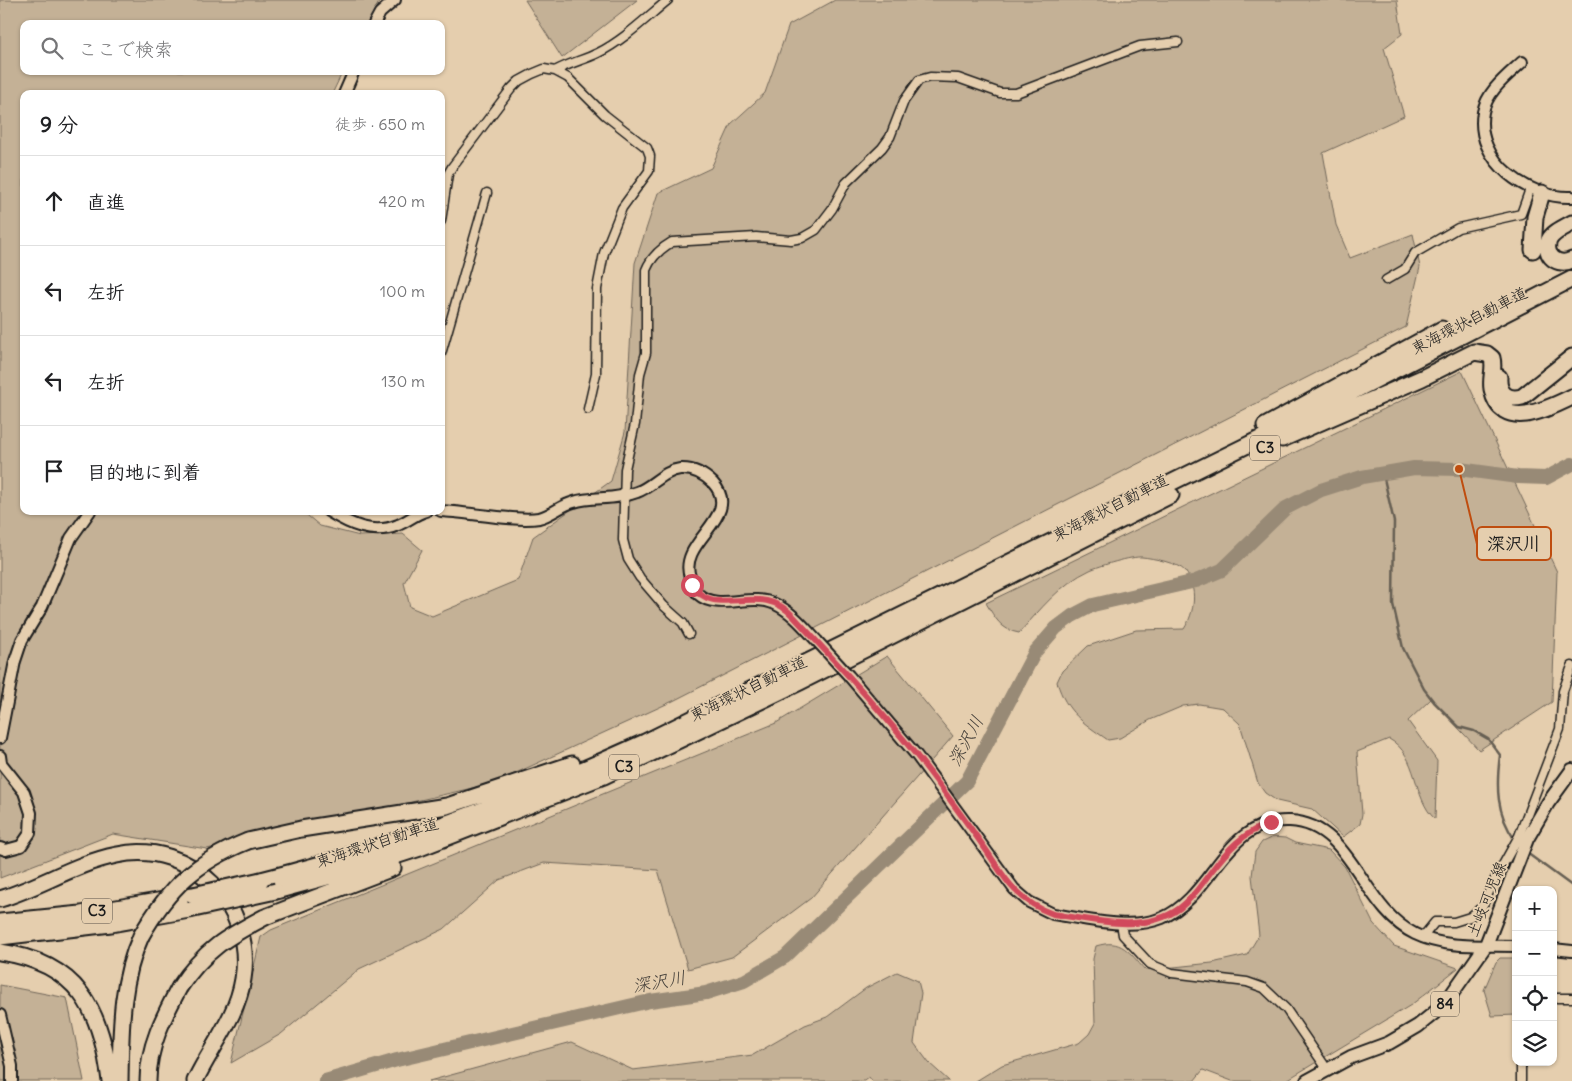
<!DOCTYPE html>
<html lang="ja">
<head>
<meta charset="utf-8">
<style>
	:root { --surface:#fff; --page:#f2f2f2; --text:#202124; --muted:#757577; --line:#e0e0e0 }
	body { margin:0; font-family:Delius,"Klee One",sans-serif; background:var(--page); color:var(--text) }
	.controls { position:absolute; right:15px; bottom:15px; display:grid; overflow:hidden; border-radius:10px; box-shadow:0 1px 4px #0004 }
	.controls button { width:45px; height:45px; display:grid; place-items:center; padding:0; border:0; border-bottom:1px solid var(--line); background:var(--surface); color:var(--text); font:25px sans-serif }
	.stop { position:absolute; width:15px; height:15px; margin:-11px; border:4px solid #d1495b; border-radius:50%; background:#fff }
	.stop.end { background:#d1495b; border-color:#fff; box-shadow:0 1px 5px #0008 }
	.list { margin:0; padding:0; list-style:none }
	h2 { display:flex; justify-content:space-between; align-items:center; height:65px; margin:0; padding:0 20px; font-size:21px }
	h2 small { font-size:16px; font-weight:400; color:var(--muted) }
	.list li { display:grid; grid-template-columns:32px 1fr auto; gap:15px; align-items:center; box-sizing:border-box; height:90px; padding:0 20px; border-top:1px solid var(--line) }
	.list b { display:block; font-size:19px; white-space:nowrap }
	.list em { font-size:16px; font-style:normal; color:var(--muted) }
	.icon { flex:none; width:28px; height:28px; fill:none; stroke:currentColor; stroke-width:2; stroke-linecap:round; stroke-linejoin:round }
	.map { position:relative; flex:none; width:1572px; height:1081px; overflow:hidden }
	.search { position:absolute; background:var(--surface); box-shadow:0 1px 4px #0004; left:20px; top:20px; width:425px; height:55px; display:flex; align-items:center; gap:12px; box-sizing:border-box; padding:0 18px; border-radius:10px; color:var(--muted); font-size:19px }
	.panel { position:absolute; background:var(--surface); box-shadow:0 1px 4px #0004; left:20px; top:90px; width:425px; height:425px; border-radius:10px }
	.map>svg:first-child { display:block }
	.green { fill:#c4b196; stroke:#706659 }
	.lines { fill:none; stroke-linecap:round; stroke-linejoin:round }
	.stream { stroke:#665e52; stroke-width:2.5 }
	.river { stroke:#988a76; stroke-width:14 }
	.minor-casing { stroke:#1c1c1c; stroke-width:11 }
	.tertiary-casing { stroke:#1c1c1c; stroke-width:14 }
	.primary-casing { stroke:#1c1c1c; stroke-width:16 }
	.motorway-casing { stroke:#1c1c1c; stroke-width:19 }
	.minor { stroke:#e5ceae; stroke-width:8 }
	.tertiary { stroke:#e5ceae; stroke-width:10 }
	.primary { stroke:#e5ceae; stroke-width:12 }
	.motorway { stroke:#e5ceae; stroke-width:15 }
	.tertiary-bridge-casing { stroke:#1c1c1c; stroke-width:14; stroke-linecap:butt }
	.motorway-bridge-casing { stroke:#1c1c1c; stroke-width:19; stroke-linecap:butt }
	.tertiary-bridge { stroke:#e5ceae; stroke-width:10 }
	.motorway-bridge { stroke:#e5ceae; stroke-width:15 }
	.route { stroke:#d1495b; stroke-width:6 }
	.labels { text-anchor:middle; stroke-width:4; stroke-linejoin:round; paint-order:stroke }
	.shield { fill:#e5ceae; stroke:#585148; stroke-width:1 }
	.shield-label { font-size:15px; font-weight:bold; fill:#1c1c1c }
	.street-label { font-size:16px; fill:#1c1c1c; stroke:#e5ceae }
	.water-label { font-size:18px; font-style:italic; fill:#47423c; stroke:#e5ceae }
	.leader { fill:none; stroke:#bf4d0f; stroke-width:2 }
	.callout-dot { fill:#bf4d0f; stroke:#e5ceae; stroke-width:2 }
	.callout { fill:#e5ceae; stroke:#bf4d0f; stroke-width:2 }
	.callout-label { font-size:18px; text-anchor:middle; font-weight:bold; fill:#1c1c1c }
</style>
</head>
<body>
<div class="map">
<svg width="1572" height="1081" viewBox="0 0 1572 1081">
	<rect width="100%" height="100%" fill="#e5ceae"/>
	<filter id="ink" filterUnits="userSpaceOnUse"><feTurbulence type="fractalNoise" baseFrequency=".02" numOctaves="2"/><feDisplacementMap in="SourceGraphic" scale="10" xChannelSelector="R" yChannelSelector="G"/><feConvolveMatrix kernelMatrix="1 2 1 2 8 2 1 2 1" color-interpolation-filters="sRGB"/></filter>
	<g filter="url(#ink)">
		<path class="green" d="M0,0h380l-12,24h-344v47h319l-11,23h-308v417h278l18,15 40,10 43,-2 19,16 -18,33 6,24 22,9 86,-36 15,-43 78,-56 14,-49 10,-169 23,-70 53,-25 20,-44 34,-31 24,-68 46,-25h562l5,34 -18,14 20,68 -81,37 13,72 14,33 63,-24 7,33 -14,60 -733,374 -179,82 -287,66 -94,-15 -113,44z
			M525,0h112l-75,58z
			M1462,371l95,201 -5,130 -73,48 -48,-51 -23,22 29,40 -2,58c-23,-21 -16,-64 -46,-80l-32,13 5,62 -2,10 -17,13 -31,-28 -35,-8 -12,-8 -7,-10 -18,-59 -17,-16 -24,-4 -16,2 -33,14 -30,18 -12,2c-25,-17 -42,-28 -51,-58l5,-11 26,-25 48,-16 48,-1c11,-17 14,-41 1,-58 -7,-8 -32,-13 -43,-14 -10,-1 -43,9 -52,13 -30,14 -49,39 -71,63 -18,-3 -24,-15 -33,-30z
			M887,656l66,80 -142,162 -79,59 -44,12 -30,-99 -114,-7 -45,17 -55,49 -85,40 -78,65 -50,29 30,-126 10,-7 505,-207z
			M1273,837l12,1 10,5 34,7 16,17 28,56 21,23 64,22 -47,37 -126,76h-53l-29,-11 -9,11h-218l26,-16 77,-22 10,-9 6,-11 -2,-64 3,-13c26,-8 33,6 49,24l67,-7 35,-8 12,-20 -7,-59 3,-24 7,-10z
			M1500,958h16v57l-24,1 -8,-26 12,-28z
			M897,972l21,9 3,12 -7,50 15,20 20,18h-77l-3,-4 -5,4h-435l143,-39 61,28 120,-15 52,-30 22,-8 39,-29z
			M0,985l67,13 17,83h-84z"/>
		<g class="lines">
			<path class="stream" d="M1383,474l11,48 -1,82 10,44 21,41 10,13 25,25 15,4 14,8 12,16c-4,32 -4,58 15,85
				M1527,853l45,33"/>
			<path class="river" d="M325,1081l72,-21 253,-59 56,-8 38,-12 41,-24 182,-176 68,-129 21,-24 16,-12 21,-11 103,-24 26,-11 64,-62 35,-18 41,-13 52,-9 45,1 59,8 28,1 26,-14"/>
			<defs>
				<path id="minor" d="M555,71c14,-8 29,-11 43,-18 26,-13 48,-35 70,-53
					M441,221l7,-47 4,-7 59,-78 8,-8 13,-7 12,-5 11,2 13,7 37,37 42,33 3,8 -1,15 -27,37 -18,45 -7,36 -1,85 -8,35
					M1386,280l19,-11 10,-16 43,-25 63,-14 9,-25
					M441,354l46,-161
					M689,634l-6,-11 -19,-17 -24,-28 -12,-19 -5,-19 2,-71 10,-45 5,-50 6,-21v-83c5,-13 14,-21 26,-28l84,-5 35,3 11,-2 14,-8 16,-21 14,-26 36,-35 8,-11 14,-36 15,-21 11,-3 28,1 42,15h16l124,-47 38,-4
					M1121,923l2,12 27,29 22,9 75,9 17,6 22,21 41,60
					M1426,939v-6l9,-11h19l16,-5 12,-10 12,-26 25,-45 41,-107 3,-38 9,-25
					M1553,998h19
					M1521,1081v-19"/>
				<path id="tertiary" d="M374,24l6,-11 15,-13
					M1522,62c-15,14 -35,29 -39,50 -9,49 46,87 89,85
					M344,94l10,-23
					M328,511c21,13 45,25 70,14 10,-4 17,-11 28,-14
					M441,511c26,1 75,11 98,7 13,-3 22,-13 35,-16 19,-6 40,-1 63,-10 15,-5 26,-21 43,-23 14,-1 24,5 33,14 31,34 -36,58 -23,94 2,6 4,13 8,17 20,18 52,-2 77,10 17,8 29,23 42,37
					M849,676l68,80 97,133 15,13 24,12c33,5 77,17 109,4 52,-22 62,-100 128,-97 63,3 71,87 125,113 31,15 67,11 101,12
					M0,738l15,-77 7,-21 20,-33 29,-69 19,-27
					M0,756l1,7 23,29 7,21 -1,20 -9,13 -15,4 -6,-2
					M1553,949l19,2
					M0,1015l12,51v15"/>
				<path id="primary" d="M1307,1081l44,-24 38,-14 29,-17 26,-21 42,-60 41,-106 21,-36 24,-33"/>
				<path id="motorway" d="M1572,223c-7,4 -19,9 -23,17 -6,16 9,27 23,20
					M1533,250l2,-33 7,-24
					M1499,377c-1,16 8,24 23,20l50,-40
					M1265,426l177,-97
					M1282,439l140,-61 52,-26 13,2 5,4c3,10 -2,20 0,31 8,44 56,20 80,8
					M248,841l53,-12 146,-23 125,-42
					M261,880c133,-33 259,-81 384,-138l633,-312 294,-151
					M276,891l73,-20 71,-23 184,-72 196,-94 371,-187
					M0,899c40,-12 76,-36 117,-44 74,-16 138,51 126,124 -6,38 -32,68 -48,102
					M265,917l128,-49
					M0,922l81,-8 112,-19
					M0,937l111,-13 78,-14
					M0,952c78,11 101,57 110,129
					M120,1081c1,-50 0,-99 21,-145
					M148,1081c0,-34 16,-65 31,-93"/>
			</defs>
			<use href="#minor" class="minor-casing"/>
			<use href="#tertiary" class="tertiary-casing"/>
			<use href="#primary" class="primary-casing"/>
			<use href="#motorway" class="motorway-casing"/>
			<use href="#minor" class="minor"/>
			<use href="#tertiary" class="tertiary"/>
			<use href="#primary" class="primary"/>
			<use href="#motorway" class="motorway"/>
			<defs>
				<path id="tertiary-bridge" d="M817,641l32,35"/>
				<path id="motorway-bridge" d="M193,895l68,-15
					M189,910l87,-19
					M141,936c28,-49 55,-74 107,-95
					M179,988c25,-38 48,-51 86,-71"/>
			</defs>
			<use href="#tertiary-bridge" class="tertiary-bridge-casing"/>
			<use href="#motorway-bridge" class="motorway-bridge-casing"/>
			<use href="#tertiary-bridge" class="tertiary-bridge"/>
			<use href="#motorway-bridge" class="motorway-bridge"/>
		</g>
	</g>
	<g class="lines" filter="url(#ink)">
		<path class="route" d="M692,585c24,36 68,-6 102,32 42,45 84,90 123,139 23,29 45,60 67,91 10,14 19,31 31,43 11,11 24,19 38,24 40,6 92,20 127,-6 13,-10 21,-23 30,-35 18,-24 33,-40 61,-51"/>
	</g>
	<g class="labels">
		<g class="shield">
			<rect x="1250" y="435.5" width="30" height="25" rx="4"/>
			<rect x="609" y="754.5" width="30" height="25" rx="4"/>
			<rect x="82" y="898.5" width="30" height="25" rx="4"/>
			<rect x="1431" y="991.5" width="28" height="25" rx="4"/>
		</g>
		<g class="shield-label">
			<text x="1265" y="453">C3</text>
			<text x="624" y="772">C3</text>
			<text x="97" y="916">C3</text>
			<text x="1445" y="1009">84</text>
		</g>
		<g class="street-label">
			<text transform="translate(1469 320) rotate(-27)" y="6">東海環状自動車道</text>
			<text transform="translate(1110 507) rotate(-27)" y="6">東海環状自動車道</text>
			<text transform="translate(748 688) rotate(-26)" y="6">東海環状自動車道</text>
			<text transform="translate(377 842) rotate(-18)" y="6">東海環状自動車道</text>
			<text transform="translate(1486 899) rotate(-68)" y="6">土岐可児線</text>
		</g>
		<g class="water-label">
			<text transform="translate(966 741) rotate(-62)" y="6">深沢川</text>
			<text transform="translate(659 982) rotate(-10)" y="6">深沢川</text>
		</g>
	</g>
	<path class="leader" d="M1459 469L1477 544"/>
	<circle class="callout-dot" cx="1459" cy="469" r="5"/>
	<rect class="callout" x="1477" y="527" width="74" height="33" rx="5"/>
	<g class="callout-label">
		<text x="1514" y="550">深沢川</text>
	</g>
</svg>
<div class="controls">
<button>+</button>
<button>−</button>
<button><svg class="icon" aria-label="locate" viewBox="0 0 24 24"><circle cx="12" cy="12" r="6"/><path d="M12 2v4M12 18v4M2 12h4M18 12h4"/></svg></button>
<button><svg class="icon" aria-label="layers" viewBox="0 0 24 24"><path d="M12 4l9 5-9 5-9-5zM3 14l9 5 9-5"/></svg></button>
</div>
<div class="stop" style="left:692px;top:585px"></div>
<div class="stop end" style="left:1271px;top:822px"></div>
<div class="search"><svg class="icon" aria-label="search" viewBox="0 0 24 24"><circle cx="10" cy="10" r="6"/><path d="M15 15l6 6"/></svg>ここで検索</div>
<section class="panel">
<h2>9 分<small>徒歩 · 650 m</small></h2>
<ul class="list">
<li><svg class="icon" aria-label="ahead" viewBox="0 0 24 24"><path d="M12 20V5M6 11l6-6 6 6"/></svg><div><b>直進</b></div><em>420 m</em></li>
<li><svg class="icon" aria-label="left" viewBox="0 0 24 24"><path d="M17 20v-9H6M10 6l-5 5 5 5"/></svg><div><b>左折</b></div><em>100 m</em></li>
<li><svg class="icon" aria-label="left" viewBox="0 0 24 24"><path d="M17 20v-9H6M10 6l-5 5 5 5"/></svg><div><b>左折</b></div><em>130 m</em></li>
<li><svg class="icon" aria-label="arrive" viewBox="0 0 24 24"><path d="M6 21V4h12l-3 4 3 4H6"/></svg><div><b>目的地に到着</b></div></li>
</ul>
</section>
</div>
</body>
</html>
